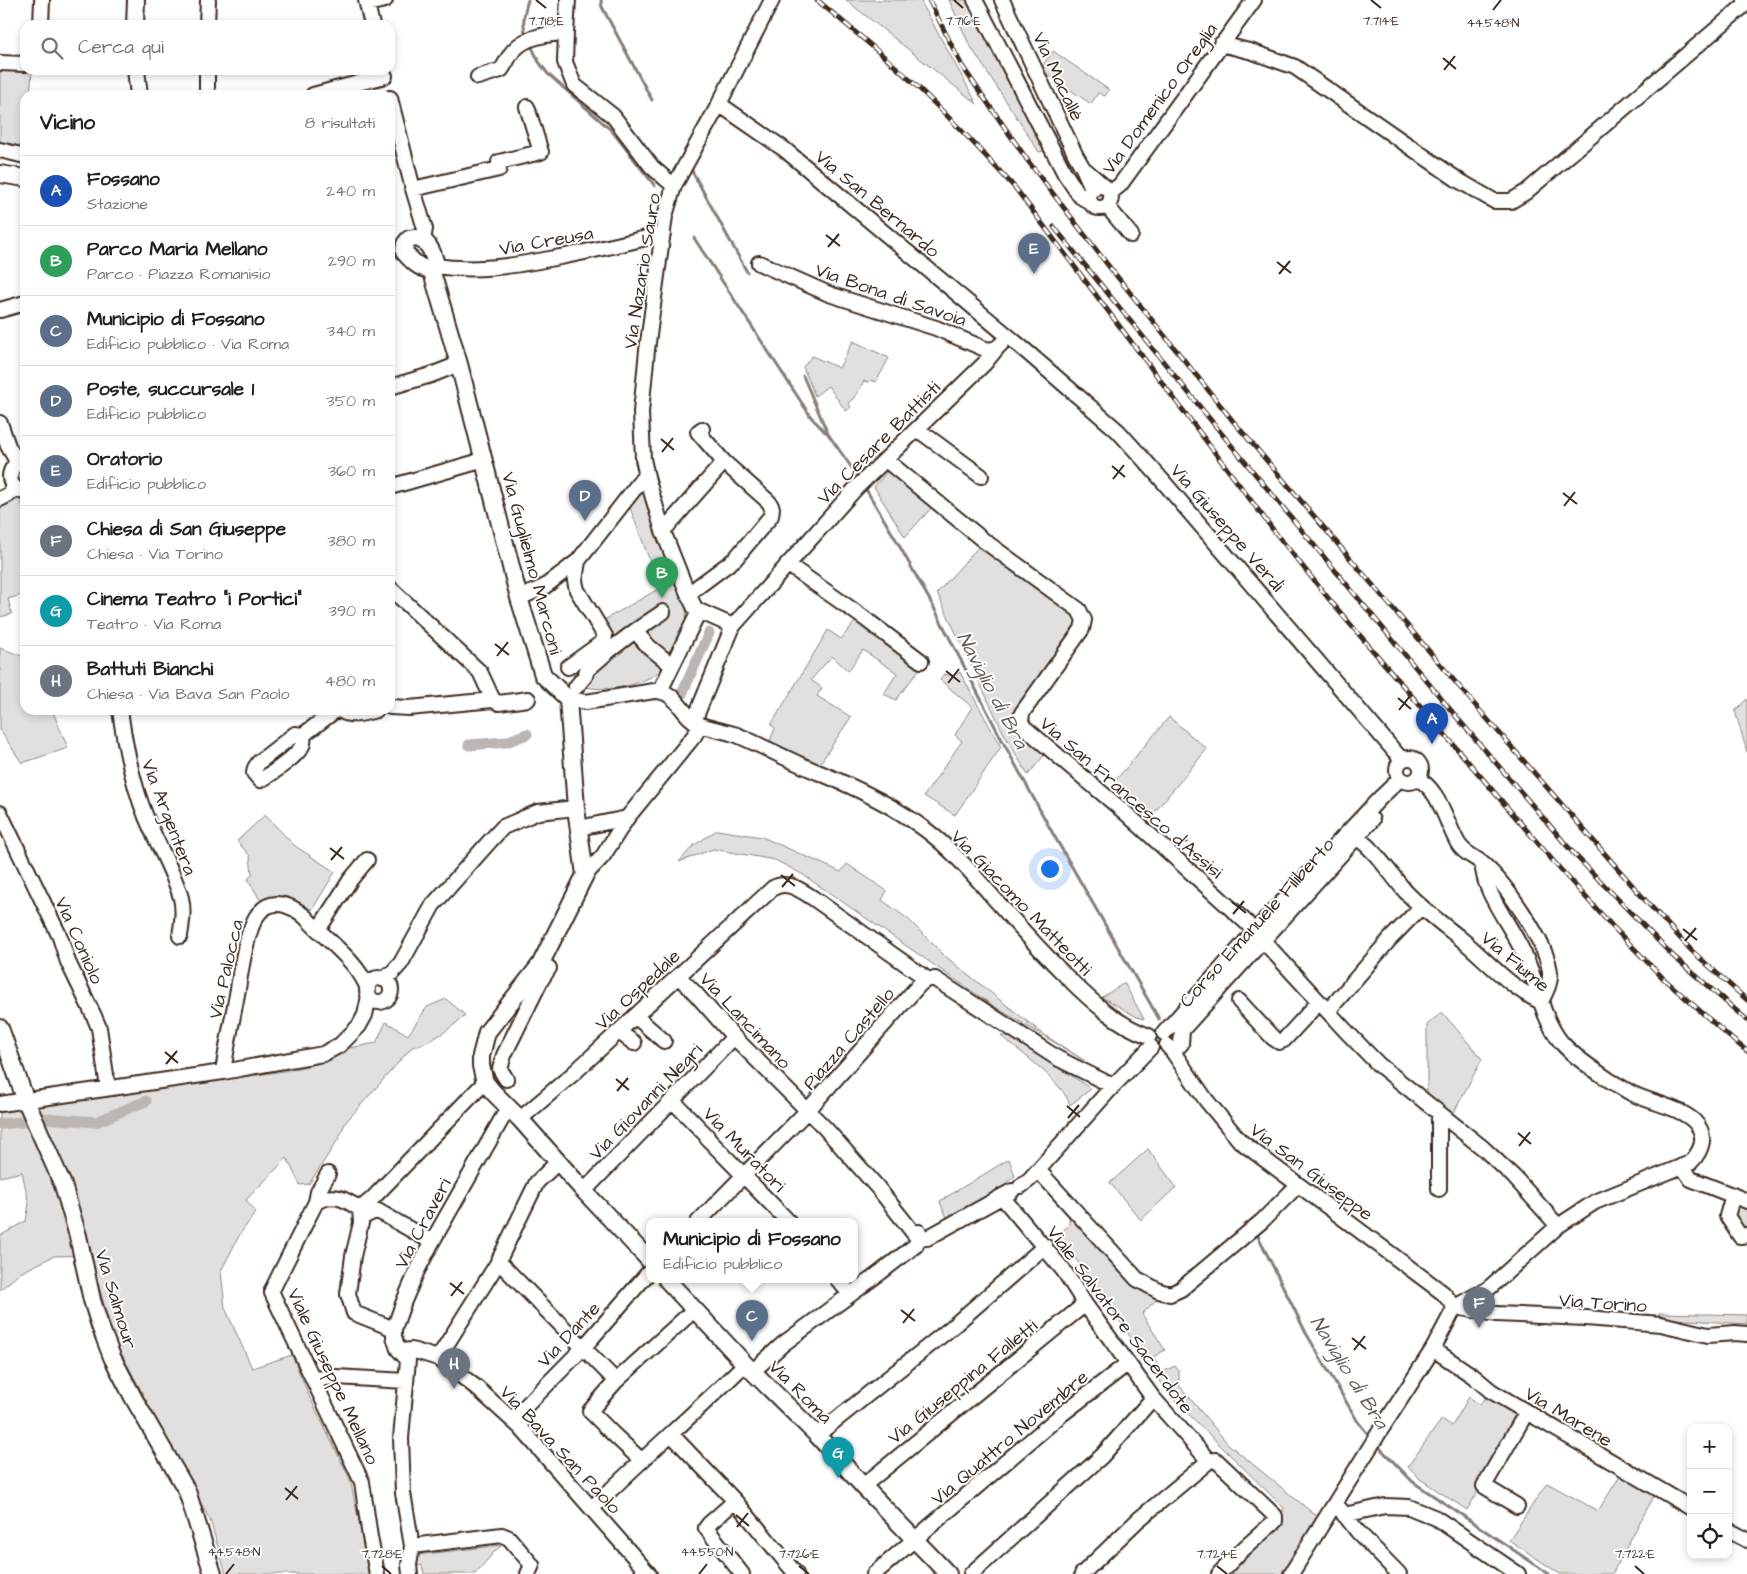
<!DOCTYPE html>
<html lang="it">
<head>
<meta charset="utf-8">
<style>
	:root { --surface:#fff; --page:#f6f6f6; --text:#202124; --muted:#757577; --line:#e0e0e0; --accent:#3b2a1e }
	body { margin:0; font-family:"Architects Daughter",sans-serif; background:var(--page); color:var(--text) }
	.controls { position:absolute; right:15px; bottom:15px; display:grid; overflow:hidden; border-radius:10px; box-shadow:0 2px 8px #0003 }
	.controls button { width:45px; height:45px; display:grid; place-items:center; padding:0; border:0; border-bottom:1px solid var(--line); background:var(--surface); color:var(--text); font:25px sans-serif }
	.you { position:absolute; left:1049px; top:868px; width:18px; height:18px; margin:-12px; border:4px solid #fff; border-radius:50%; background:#1a73e8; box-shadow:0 0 0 8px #1a73e833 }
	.badge { display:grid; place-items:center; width:32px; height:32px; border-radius:50%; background:var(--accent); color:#fff; font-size:16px; font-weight:700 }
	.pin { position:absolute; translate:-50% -41px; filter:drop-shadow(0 1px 2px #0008) }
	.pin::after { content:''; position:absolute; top:26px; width:18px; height:15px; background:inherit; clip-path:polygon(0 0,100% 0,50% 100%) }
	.popup { position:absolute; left:646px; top:1218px; width:212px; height:65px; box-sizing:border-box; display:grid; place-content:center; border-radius:10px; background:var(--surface); filter:drop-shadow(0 1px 4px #0005); font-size:16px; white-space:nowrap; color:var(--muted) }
	.popup b { font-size:19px; color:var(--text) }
	.popup::after { content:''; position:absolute; left:50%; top:100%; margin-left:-10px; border:10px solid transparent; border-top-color:var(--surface) }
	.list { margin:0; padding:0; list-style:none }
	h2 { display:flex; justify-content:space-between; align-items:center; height:65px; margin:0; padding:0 20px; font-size:21px }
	h2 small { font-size:16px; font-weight:400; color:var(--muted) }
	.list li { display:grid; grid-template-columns:32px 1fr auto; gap:15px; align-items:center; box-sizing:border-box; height:70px; padding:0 20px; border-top:1px solid var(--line) }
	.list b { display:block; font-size:19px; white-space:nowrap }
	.list p { margin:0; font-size:16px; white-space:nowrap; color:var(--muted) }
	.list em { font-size:16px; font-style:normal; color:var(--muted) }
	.icon { flex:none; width:28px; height:28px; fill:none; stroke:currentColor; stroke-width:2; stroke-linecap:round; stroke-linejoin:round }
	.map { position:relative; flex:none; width:1747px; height:1574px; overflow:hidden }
	.search { position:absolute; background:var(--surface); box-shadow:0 2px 8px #0003; left:20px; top:20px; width:375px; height:55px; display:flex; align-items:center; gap:12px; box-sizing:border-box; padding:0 18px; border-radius:15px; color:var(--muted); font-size:19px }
	.panel { position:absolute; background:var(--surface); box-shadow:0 2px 8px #0003; left:20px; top:90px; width:375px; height:625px; border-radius:15px }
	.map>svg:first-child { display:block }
	.green { fill:#e2e0de; stroke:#8e857e }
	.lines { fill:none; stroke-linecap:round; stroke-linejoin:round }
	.stream { stroke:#887e77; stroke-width:3 }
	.canal { stroke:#bcb6b3; stroke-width:11 }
	.minor-casing { stroke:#3b2a1e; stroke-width:18 }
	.major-casing { stroke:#3b2a1e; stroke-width:20 }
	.minor { stroke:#fff; stroke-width:14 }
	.major { stroke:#fff; stroke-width:16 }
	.rail-casing { stroke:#3b2a1e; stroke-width:5 }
	.rail { stroke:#fff; stroke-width:3; stroke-dasharray:9; stroke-linecap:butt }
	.ticks { fill:none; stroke:#3b2a1e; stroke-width:2 }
	.labels { text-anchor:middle; stroke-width:4; stroke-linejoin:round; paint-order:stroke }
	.street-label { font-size:19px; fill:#3b2a1e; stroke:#fff }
	.water-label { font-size:20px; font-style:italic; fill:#685b52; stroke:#fff }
	.ticks-label { font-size:12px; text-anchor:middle; fill:#3b2a1e; stroke:#fff; stroke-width:4; stroke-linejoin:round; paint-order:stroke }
</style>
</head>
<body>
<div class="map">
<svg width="1747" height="1574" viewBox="0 0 1747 1574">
	<rect width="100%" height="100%" fill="#fff"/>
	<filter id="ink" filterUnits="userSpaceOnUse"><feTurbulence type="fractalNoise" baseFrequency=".02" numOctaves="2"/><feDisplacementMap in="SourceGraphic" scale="10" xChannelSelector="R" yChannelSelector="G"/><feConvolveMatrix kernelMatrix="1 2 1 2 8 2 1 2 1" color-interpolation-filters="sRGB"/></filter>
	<g filter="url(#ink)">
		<path class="green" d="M846,0h74l57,104z
			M949,0h19l81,150 -10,2 -70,-108z
			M1053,51l56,39 -4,6 -7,-3 -7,11 -51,-35z
			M0,71l32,1 -2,23h-5v55l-25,-7z
			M853,341l36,17 -13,24 -5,-2 -2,2 -5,-1 -10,17 -6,5 3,4 -5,4 -18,-25 -13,10 -12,-29 9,-11 27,12z
			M889,469l45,36 -29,32 -31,-50z
			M643,493l43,116c2,12 0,18 -5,30 -1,4 -3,10 -5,14 -17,32 -71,43 -101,31l-2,-7 2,-8 39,-30 -5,-10h-5l-5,-6 61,-35 -31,-83z
			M20,499l5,16v79l-17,5 4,15 -12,3v-112z
			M981,544l94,72v8l-28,45 -40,54 39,30 -18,22 -24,-41 -67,-141z
			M857,619l64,48 -25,33 -12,-6 13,-21 -34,-23 -15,21 -16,-15 -21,24 11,8 -5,8 34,21 -32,48 -49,-24 5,-13 -4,-3 57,-95 13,9z
			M0,648l25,9v53h27l16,38 -46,15 -22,-33z
			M960,672l41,75 -46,68 -31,-19 38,-55 -7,-6 17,-28 -32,-27 4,-6 9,2z
			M1747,699v53l-12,-41z
			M1169,717l38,32 -54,65 -38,-33z
			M265,815l30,31 40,26 -23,38c-20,-13 -28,-16 -52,-10l-12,-21 4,-5 -2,-18 -13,-15z
			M717,830l45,7 79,35 6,-8 40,27 -5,9 26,19 37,37 50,40 48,38 42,27 -93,-56 -190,-131 -27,-14 -62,-11 -34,13 14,-16z
			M1124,983l20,36 -7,-2 -35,-20z
			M446,999l19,16c-13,13 -34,28 -53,32l-67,76 -6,15 -30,46 -9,1 -13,-27 -41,42 10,12 -16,22 -19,37 4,37 27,60 40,-13 18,43 40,81 20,95h-144l-16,-54 -96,-180 -24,-85 -36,1 -34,17 -20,17v-54l26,-15 3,-17 -7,-32 -22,5v-65l284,-41 33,-7 27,-15 32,-6 10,-21 22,13 19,-28z
			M1442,1012l40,47 -30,57 -25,-19v-72z
			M1012,1035l79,54 -21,16c-7,-23 -50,-53 -69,-69z
			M1148,1149l28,38 -35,33 -31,-37z
			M1009,1159l6,17 -8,6 -1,3 -59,32 -3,-4 -4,-12z
			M1055,1194l104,103 -17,17 23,36 -12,7 9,15 13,-6 4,5v14l49,59 86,70 5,2 -34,58h-56l21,-21 -2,-4 31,-29 5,-12 -116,-114 -66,-100 -44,-59 11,-10v-8l-19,-21z
			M1736,1202l11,5v22l-8,-3 -6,-11z
			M1659,1313l88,2v9l-89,-6z
			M1487,1394l34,22 -54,94 -47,-31 -12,-13 34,-47 10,7 17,-29 11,8z
			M1622,1473l33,21 -43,80h-52l-51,-34 38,-57 51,28z
			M502,1545l-7,6 -20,23h-51l-2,-9 -10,2 5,-12z"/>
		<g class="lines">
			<path class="stream" d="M601,0l1,7 50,93
				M526,36c-4,-13 -2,-23 2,-36
				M530,43l9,19 9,12 64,57 43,55
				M692,171l55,101
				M694,238l117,179 14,15
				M803,376l25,58 31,44
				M864,486l31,52 38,68 69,134 50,92 107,187
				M1256,1232l50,101 52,89 13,16
				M1377,1445l36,37 136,92"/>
			<path class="canal" d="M681,696l28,-63
				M469,745l37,-3 21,-8
				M44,1118l52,4 50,-21
				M0,1124l23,-2"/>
			<defs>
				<path id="minor" d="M366,0l6,25
					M975,0l90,174 15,22 11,7
					M1002,0l74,156 7,12
					M367,4l18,-4
					M41,25l1,-25
					M207,25l1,-25
					M566,33l2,-33
					M1221,44l32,8 42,15 163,113 36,21h17l15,-9 221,-189
					M0,63l25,1
					M207,70v25
					M478,77l23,-7c5,-6 8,-15 13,-20 12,-14 35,-16 52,-17l-1,29 9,23 39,31 39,51 22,19
					M313,95l72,-19
					M390,98l23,91 12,40 -2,11
					M719,104l65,45 243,203 91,79 37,41 247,288
					M0,150l25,6
					M1089 197a11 11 0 1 1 22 0a11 11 0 1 1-22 0Z
					M413,189l86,-20v-7l42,-10 -14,-45
					M1093,190l-10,-22 23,20
					M1110,193l10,-8 134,-185
					M1107,206l24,29
					M759,263l70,31 107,34 49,21c6,1 11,1 16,-5
					M434,266c44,6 78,0 121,-8 37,-7 71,-15 108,-24
					M0,310l25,-7
					M390,387l41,-12 28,-11
					M0,423l8,23 10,17
					M917,429l64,47
					M886,460l97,80 96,70 5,10 -2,9 -60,84 -1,9 3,5 105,89 118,107 98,107 33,34 105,84 31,29 44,49
					M25,462l-11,4c-8,11 -3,24 11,26
					M390,487l94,-27
					M0,499l8,-4 7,-7
					M663,531l61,-69 -26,-30 4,-3
					M787,564l77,54 57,43
					M390,588l90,84 13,28
					M688,594l47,-35 36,-43 1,-8 -3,-6 -45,-40
					M519,598l25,-11 34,-26
					M663,612l-28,19 13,15 21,17
					M733,626l-34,-15 -4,-3 -7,-14 -25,-63 -15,-50 -5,-22 -2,-47 6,-62 18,-134 9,-30 45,-82 53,-104
					M610,650l25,-19
					M568,667l36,-26 1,-5 -28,-46 -2,-9 3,-20 68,-87
					M576,687l9,-11 2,-6 23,-20 -6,-9
					M660,691l39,-80
					M568,699l18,3 68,-11c24,-1 27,26 47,34 11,4 24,6 36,10 28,12 55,27 83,38 37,15 73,32 106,57 28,21 51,49 74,75 22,25 44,49 67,72 23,23 50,48 82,59
					M390,707l19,1 84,-8 6,3 29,-4
					M120,710c5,37 12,72 26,107 11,27 27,53 35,81 3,12 1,25 -1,38
					M340,710c10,8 25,3 36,0
					M694,721l39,-95 123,-138 128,-124 13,-16
					M303,735c0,2 1,5 0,8 -1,10 -34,33 -43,37l-6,-7 1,-5 4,-6 36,-28 8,1 33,-25
					M1397 770a12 12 0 1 1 24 0a12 12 0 1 1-24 0Z
					M1417,779c22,8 30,47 42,66 6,9 16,12 24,19 22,19 65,80 67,109 1,10 -5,20 -9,29
					M0,813l60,124 8,25 26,54 5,12 9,60
					M579,828l48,-10 67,-82 7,-11
					M1350,833c23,13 38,38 55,58 17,18 36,32 55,47 27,22 49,49 81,64
					M585,875l18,-19 24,-38
					M318,930l33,-51 16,-19
					M678,976l17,17 39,44 91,91 53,60 37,47 12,3 85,-47
					M367 990a12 12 0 1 1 24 0a12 12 0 1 1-24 0Z
					M382,979l10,-6 9,-10 32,-58 57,-64 13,-14 35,-15 38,-4
					M1239,1001l34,37 6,4 5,-2 35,-38
					M1328,1011l62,-72 31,-32
					M635,1016l29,25
					M619,1032l15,11
					M1164,1033l91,-102 125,-133 20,-19
					M1167,1045l6,7 33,48 34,41 203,152 12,14
					M1173,1052l8,-8 1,-14 190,-210
					M223,1072c4,-28 10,-55 15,-83 3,-20 9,-62 21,-76 16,-19 40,-4 52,10 19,19 48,41 57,66
					M506,1079l-6,-10 4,-14 37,-75 8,-12
					M673,1101l34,35v2l82,84
					M0,1104l223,-32 100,-18 17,-9 19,-19 6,-11 4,-19
					M520,1119l54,-46 199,-185c15,-8 27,2 40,10l114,81h8l122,79 56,28
					M1682,1166l9,13 56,22
					M1038,1170l99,109 22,12 11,3 11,-5 81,-68 36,-36
					M328,1174l-10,18 -2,10 -44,88v3l90,189 8,55 7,37
					M1021,1186l9,-7 83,-93 38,-39
					M1439,1189v-76
					M584,1191l150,-154
					M1733,1195l-6,21 13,20 7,-1
					M1003,1198l61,73 21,33 68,94 56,63
					M316,1202c18,-10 29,-3 44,7
					M361,1218l14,-7h3l54,31
					M698,1222l109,-111 113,-127 7,-5
					M498,1261l118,120
					M838,1280l12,14
					M1455,1307l33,-18 70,-63 37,-24 95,-39c12,-12 18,-28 4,-42 -17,-15 -43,-18 -63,-28 -7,-4 -15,-9 -22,-13 -16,-11 -35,-23 -48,-38 -21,-26 -23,-61 -38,-90 -10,-22 -28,-45 -36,-67 -3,-7 -4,-15 -5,-22
					M1455,1307l41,7 90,4 75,6 47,11 27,-2 12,1
					M394,1329l-40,-16 -6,-19 5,-38 8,-33 -1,-14 11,-9 114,-118
					M1433,1349l40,27 18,15 200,117
					M400,1351l12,-1 26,8 39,30 43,39 129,147
					M438,1358l59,-94 40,-82 21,-20
					M408,1360l-10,-11 -4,-12v-8l10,-28 13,-30 15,-29 76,-134
					M408,1360l-7,78 2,55 9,53 -3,19 1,9
					M753,1371l30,-27 98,-72 35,-27 3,-13
					M314,1379l22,-2 70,4
					M512,1420l72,-73 66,-76
					M671,1434l64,67 61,73
					M817,1435l134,-107 94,-82
					M641,1460l-29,-27 -22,-22 26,-30 79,-72
					M1209,1461l7,-1 59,56v5l-35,31 -21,22
					M863,1486l222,-182
					M735,1501l-26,23 -3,4 36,46
					M1517,1506l-33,-20 42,-73
					M592,1508c50,-49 103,-95 153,-144
					M1340,1509l18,23 41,42
					M1344,1515l41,-9 24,1 27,11 82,56
					M1728,1530l19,10
					M412,1546l90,-11 7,3 23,27 -4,9
					M874,1574l188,-160 65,-50
					M971,1574l131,-118 51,-58
					M1082,1574l56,-54 71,-59
					M1291,1574l89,-143 53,-82 22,-42"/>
				<path id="major" d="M1746,0l1,2
					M135,25l1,-25
					M136,70l3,25
					M0,174l25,4
					M415,238c12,1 17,12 20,23l-4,8c-11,1 -20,-9 -27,-17l1,-8 4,-5z
					M431,269l28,95 60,234 24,77 25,24 8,109 9,67 -45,90 -53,67 -6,24v10l4,16 8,10 27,27 64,72 66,70
					M0,1028l26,73 37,84 15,51 14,64 8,26 12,31 22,42 53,92 26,83
					M667,1280l78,84 72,71 46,51 85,88"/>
			</defs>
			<use href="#minor" class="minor-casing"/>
			<use href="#major" class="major-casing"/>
			<use href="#minor" class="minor"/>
			<use href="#major" class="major"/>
			<defs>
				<path id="rail" d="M817,0c38,32 77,63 112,98 30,29 59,60 87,91l258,342 59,73 227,265 53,58 51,52 69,61 14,11
					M929,0l33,66 66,95 79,103 126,157 242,284 171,196 46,50 55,49
					M1054,227l168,207 237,286 116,135 97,100 75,65"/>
			</defs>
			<use href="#rail" class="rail-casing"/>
			<use href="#rail" class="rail"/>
		</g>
	</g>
	<path class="ticks" d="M536,0l10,8M954,0l9,8M1371,0l10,8M1493,10l8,-10M1443,58l13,11M1444,70l11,-14M826,235l14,11M828,247l11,-13M1277,262l14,11M1279,274l11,-13M661,439l13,11M662,452l11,-14M1112,466l13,11M1113,479l11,-14M1563,493l14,11M1564,506l11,-14M495,644l14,11M497,656l11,-14M946,671l14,11M948,683l11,-14M1398,698l13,11M1399,710l11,-14M330,848l14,11M331,860l11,-13M781,875l14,11M782,887l11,-13M1232,902l14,11M1233,914l11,-13M1683,929l14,11M1685,941l11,-13M165,1052l13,11M166,1064l11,-13M616,1079l13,11M617,1091l11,-13M1067,1106l13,11M1068,1118l11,-13M1518,1133l13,11M1519,1146l11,-14M450,1283l14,11M451,1296l11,-14M901,1310l14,11M903,1323l11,-14M1352,1338l14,11M1354,1350l11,-14M285,1488l13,11M286,1500l11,-14M736,1515l13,11M737,1527l11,-14M382,1566l9,8M799,1566l10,8M1217,1566l10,8M1635,1566l9,8M226,1574l8,-10M699,1574l8,-10"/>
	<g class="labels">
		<g class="street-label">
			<text transform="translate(1059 76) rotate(65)" y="7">Via Macallè</text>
			<text transform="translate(1159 98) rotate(-54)" y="7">Via Domenico Oreglia</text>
			<text transform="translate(878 203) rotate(40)" y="7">Via San Bernardo</text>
			<text transform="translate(546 240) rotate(-10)" y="7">Via Creusa</text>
			<text transform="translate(641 271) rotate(-81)" y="7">Via Nazario Sauro</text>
			<text transform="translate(891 294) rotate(19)" y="7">Via Bona di Savoia</text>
			<text transform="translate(878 442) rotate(-45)" y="7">Via Cesare Battisti</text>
			<text transform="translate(1228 527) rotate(49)" y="7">Via Giuseppe Verdi</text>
			<text transform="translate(533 563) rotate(75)" y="7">Via Guglielmo Marconi</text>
			<text transform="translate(1132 797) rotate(41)" y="7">Via San Francesco d'Assisi</text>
			<text transform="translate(170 817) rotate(69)" y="7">Via Argentera</text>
			<text transform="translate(1022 902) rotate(46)" y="7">Via Giacomo Matteotti</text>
			<text transform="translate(1256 922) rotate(-48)" y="7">Corso Emanuele Filiberto</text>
			<text transform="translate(80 940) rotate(66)" y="7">Via Coniolo</text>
			<text transform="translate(1516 961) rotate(40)" y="7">Via Fiume</text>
			<text transform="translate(225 969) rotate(-77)" y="7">Via Palocca</text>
			<text transform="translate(637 989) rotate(-43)" y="7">Via Ospedale</text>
			<text transform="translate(746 1020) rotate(47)" y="7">Via Lancimano</text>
			<text transform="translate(848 1038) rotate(-49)" y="7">Piazza Castello</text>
			<text transform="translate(645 1101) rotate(-46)" y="7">Via Giovanni Negri</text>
			<text transform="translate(745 1149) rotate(46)" y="7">Via Muratori</text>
			<text transform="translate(1312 1171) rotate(37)" y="7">Via San Giuseppe</text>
			<text transform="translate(422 1223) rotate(-62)" y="7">Via Craveri</text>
			<text transform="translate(117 1299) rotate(73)" y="7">Via Salmour</text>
			<text transform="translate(1603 1302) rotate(4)" y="7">Via Torino</text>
			<text transform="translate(1121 1319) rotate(53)" y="7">Viale Salvatore Sacerdote</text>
			<text transform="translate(568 1334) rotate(-47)" y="7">Via Dante</text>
			<text transform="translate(334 1376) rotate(65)" y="7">Viale Giuseppe Mellano</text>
			<text transform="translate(962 1381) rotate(-39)" y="7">Via Giuseppina Falletti</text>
			<text transform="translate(801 1391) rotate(45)" y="7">Via Roma</text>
			<text transform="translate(1569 1416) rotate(31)" y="7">Via Marene</text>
			<text transform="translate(1009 1437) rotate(-40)" y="7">Via Quattro Novembre</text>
			<text transform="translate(561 1449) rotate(47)" y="7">Via Bava San Paolo</text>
		</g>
		<g class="water-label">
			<text transform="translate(993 690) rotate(62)" y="7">Naviglio di Bra</text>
			<text transform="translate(1350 1372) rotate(58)" y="7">Naviglio di Bra</text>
		</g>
	</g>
	<g class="ticks-label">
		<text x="546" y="25">7.718°E</text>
		<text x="963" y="25">7.716°E</text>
		<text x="1381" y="25">7.714°E</text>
		<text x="1493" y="27">44.548°N</text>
		<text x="234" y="1556">44.548°N</text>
		<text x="707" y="1556">44.550°N</text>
		<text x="382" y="1558">7.728°E</text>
		<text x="799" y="1558">7.726°E</text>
		<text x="1217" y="1558">7.724°E</text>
		<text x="1635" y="1558">7.722°E</text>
	</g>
</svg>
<div class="controls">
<button>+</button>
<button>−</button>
<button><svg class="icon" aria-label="locate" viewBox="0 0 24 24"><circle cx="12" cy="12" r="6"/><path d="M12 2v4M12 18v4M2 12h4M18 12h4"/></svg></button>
</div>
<div class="you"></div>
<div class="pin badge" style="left:1432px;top:744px;background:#1a4fb4">A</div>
<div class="pin badge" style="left:662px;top:598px;background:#2e9e5b">B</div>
<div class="pin badge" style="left:752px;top:1341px;background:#5c6f8a">C</div>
<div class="popup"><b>Municipio di Fossano</b>Edificio pubblico</div>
<div class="pin badge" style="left:585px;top:521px;background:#5c6f8a">D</div>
<div class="pin badge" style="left:1034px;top:274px;background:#5c6f8a">E</div>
<div class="pin badge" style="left:1479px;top:1328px;background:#6b7280">F</div>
<div class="pin badge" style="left:838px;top:1478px;background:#0f9aa8">G</div>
<div class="pin badge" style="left:454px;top:1389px;background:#6b7280">H</div>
<div class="search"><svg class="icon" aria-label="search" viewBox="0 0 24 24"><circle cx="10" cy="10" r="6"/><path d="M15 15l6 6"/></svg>Cerca qui</div>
<section class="panel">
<h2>Vicino<small>8 risultati</small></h2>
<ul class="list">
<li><span class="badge" style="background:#1a4fb4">A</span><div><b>Fossano</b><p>Stazione</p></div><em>240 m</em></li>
<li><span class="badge" style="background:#2e9e5b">B</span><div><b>Parco Maria Mellano</b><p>Parco · Piazza Romanisio</p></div><em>290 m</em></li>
<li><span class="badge" style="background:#5c6f8a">C</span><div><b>Municipio di Fossano</b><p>Edificio pubblico · Via Roma</p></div><em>340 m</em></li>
<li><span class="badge" style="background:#5c6f8a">D</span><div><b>Poste, succursale 1</b><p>Edificio pubblico</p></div><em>350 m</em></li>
<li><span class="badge" style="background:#5c6f8a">E</span><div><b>Oratorio</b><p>Edificio pubblico</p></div><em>360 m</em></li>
<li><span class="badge" style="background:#6b7280">F</span><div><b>Chiesa di San Giuseppe</b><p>Chiesa · Via Torino</p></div><em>380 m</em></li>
<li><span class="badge" style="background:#0f9aa8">G</span><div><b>Cinema Teatro &quot;i Portici&quot;</b><p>Teatro · Via Roma</p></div><em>390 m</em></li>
<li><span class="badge" style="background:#6b7280">H</span><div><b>Battuti Bianchi</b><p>Chiesa · Via Bava San Paolo</p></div><em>480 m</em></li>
</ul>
</section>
</div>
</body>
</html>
